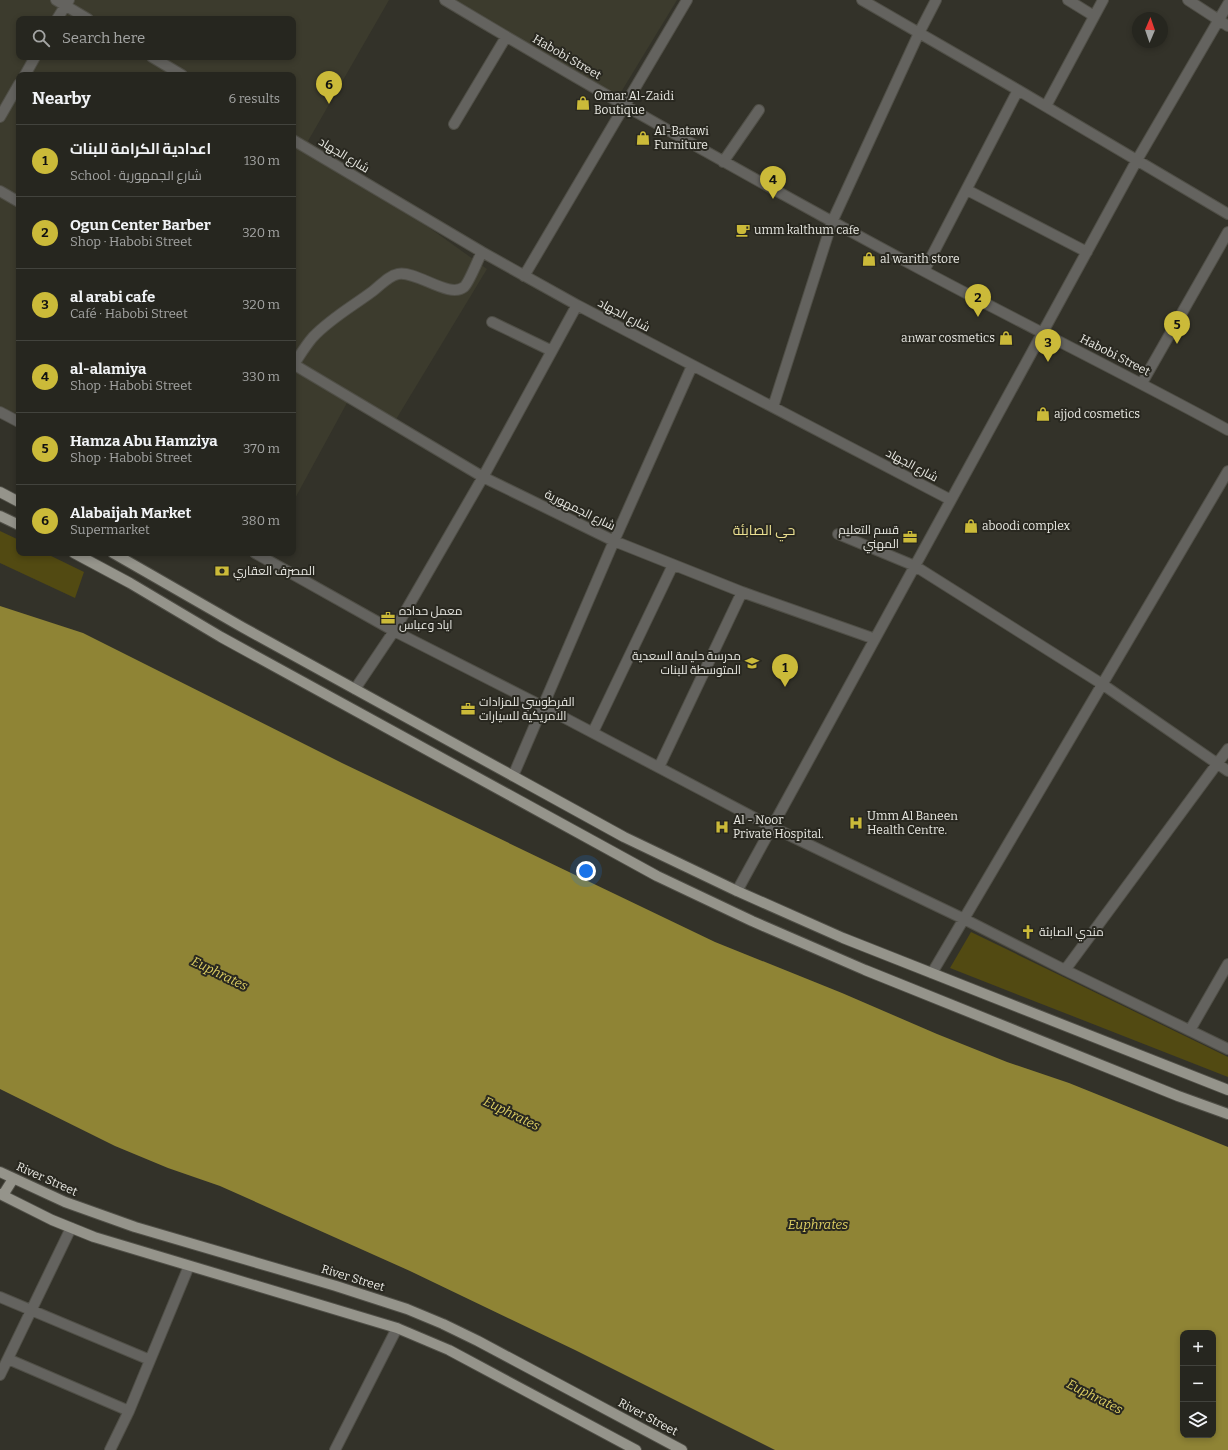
<!DOCTYPE html>
<html lang="en">
<head>
<meta charset="utf-8">
<style>
	:root { --surface:#26261f; --page:#2e2e28; --text:#f1f3f6; --muted:#a4a5a4; --line:#42433d; --accent:#cbba39 }
	body { margin:0; font-family:Bitter,Cairo,serif; background:var(--page); color:var(--text) }
	.controls { position:absolute; right:12px; bottom:12px; display:grid; overflow:hidden; border-radius:8px; box-shadow:0 2px 6px #0003 }
	.controls button { width:36px; height:36px; display:grid; place-items:center; padding:0; border:0; border-bottom:1px solid var(--line); background:var(--surface); color:var(--text); font:20px sans-serif }
	.compass { position:absolute; left:1132px; top:12px; width:36px; height:36px; border-radius:50%; background:var(--surface); box-shadow:0 2px 6px #0003; rotate:2deg }
	.you { position:absolute; left:586px; top:871px; width:14px; height:14px; margin:-10px; border:3px solid #fff; border-radius:50%; background:#1a73e8; box-shadow:0 0 0 6px #1a73e833 }
	.badge { display:grid; place-items:center; width:26px; height:26px; border-radius:50%; background:var(--accent); color:#111; font-size:13px; font-weight:700 }
	.pin { position:absolute; translate:-50% -33px; filter:drop-shadow(0 1px 2px #0008) }
	.pin::after { content:''; position:absolute; top:21px; width:14px; height:12px; background:inherit; clip-path:polygon(0 0,100% 0,50% 100%) }
	.list { margin:0; padding:0; list-style:none }
	h2 { display:flex; justify-content:space-between; align-items:center; height:52px; margin:0; padding:0 16px; font-size:17px }
	h2 small { font-size:13px; font-weight:400; color:var(--muted) }
	.list li { display:grid; grid-template-columns:26px 1fr auto; gap:12px; align-items:center; box-sizing:border-box; height:72px; padding:0 16px; border-top:1px solid var(--line) }
	.list b { display:block; font-size:15px; white-space:nowrap }
	.list p { margin:0; font-size:13px; white-space:nowrap; color:var(--muted) }
	.list em { font-size:13px; font-style:normal; color:var(--muted) }
	.icon { flex:none; width:22px; height:22px; fill:none; stroke:currentColor; stroke-width:2; stroke-linecap:round; stroke-linejoin:round }
	.map { position:relative; flex:none; width:1228px; height:1450px; overflow:hidden }
	.search { position:absolute; background:var(--surface); box-shadow:0 2px 6px #0003; left:16px; top:16px; width:280px; height:44px; display:flex; align-items:center; gap:10px; box-sizing:border-box; padding:0 14px; border-radius:8px; color:var(--muted); font-size:15px }
	.panel { position:absolute; background:var(--surface); box-shadow:0 2px 6px #0003; left:16px; top:72px; width:280px; height:484px; border-radius:8px }
	.map>svg:first-child { display:block }
	.built { fill:#3c3b2d; fill-rule:evenodd }
	.green { fill:#524a12 }
	.water { fill:#8f8435; fill-rule:evenodd }
	.lines { fill:none; stroke-linecap:round; stroke-linejoin:round }
	.minor-casing { stroke:#504f47; stroke-width:12 }
	.major-casing { stroke:#504f47; stroke-width:12 }
	.minor { stroke:#64635f; stroke-width:10 }
	.major { stroke:#95948b; stroke-width:10 }
	.labels { text-anchor:middle; stroke-width:4; stroke-linejoin:round; paint-order:stroke }
	.street-label { font-size:12px; fill:#e8e8e2; stroke:#292820 }
	.poi-label { font-size:12px; fill:#e8e8e2; stroke:#292820; text-anchor:start }
	.water-label { font-size:13px; font-style:italic; fill:#decf63; stroke:#292820 }
	.quarter-label { font-size:14px; fill:#ebe091; stroke:#292820 }
</style>
</head>
<body>
<div class="map">
<svg width="1228" height="1450" viewBox="0 0 1228 1450">
	<rect width="100%" height="100%" fill="#333229"/>
	<path class="built" d="M0,0h389l-81,141 179,128 -95,157 -44,-25 -55,101v-427h-274v348l-19,-11zM19,19h274v38h-274z
		M451,0h226l-62,102z"/>
	<path class="green" d="M0,531l19,9v13h26l39,19 -9,26 -75,-35z
		M971,932l257,125v20l-278,-109z"/>
	<path class="water" d="M0,606l83,27 259,130 373,179 127,51 95,41 70,28 62,21 159,64v303h-453l-200,-100 -165,-79 -190,-85 -52,-18 -53,-22 -115,-57zM1183,1333h30v102h-30z"/>
	<g class="lines">
		<defs>
			<path id="minor" d="M56,0l32,19
				M445,0c157,94 316,184 477,270 101,54 205,105 306,160
				M862,0l156,90 210,124
				M1068,0l26,16
				M1188,0l40,26
				M57,19l12,-19
				M152,57l30,18
				M25,75l10,-18
				M1046,106l57,-106
				M0,117l19,-33
				M454,124l52,-87
				M293,140l189,112 95,53 374,195
				M723,162l36,-52
				M967,190l120,62
				M0,191l19,11
				M924,271l94,-181
				M524,276l163,-276
				M492,322l60,29
				M293,364l190,113 131,64 128,51 133,47
				M294,364c6,-9 12,-19 19,-27 18,-19 40,-31 60,-46 8,-6 15,-15 25,-17 18,-4 51,25 66,13 5,-4 14,-28 18,-35
				M1142,383l86,-151
				M773,407l59,-185 87,-189 17,-33
				M0,412l19,10
				M838,534l77,32 187,118 126,87
				M255,553l139,78 148,75 230,121 192,92 101,51 163,79
				M355,689l39,-58 89,-154 94,-172
				M593,732l80,-167
				M659,767l83,-175
				M513,776l101,-235 78,-175
				M737,891l400,-731 91,-156
				M1065,970l163,-221
				M932,973l296,-502
				M1190,1030l38,-66
				M0,1297l150,63
				M8,1359l121,52
				M0,1375l71,-147
				M110,1450l19,-39 60,-145
				M335,1450l62,-122"/>
			<path id="major" d="M0,492l19,10
				M0,516l19,9
				M74,553l56,30 91,54 436,239 95,45 113,49 313,126 50,18
				M113,553l129,74 382,210 113,54 106,47 385,152
				M0,1172l65,30 70,25 201,59 71,23 36,15 35,17 204,109
				M0,1194l52,26 42,17 303,91 52,22 187,100
				M3,1195l10,-16"/>
		</defs>
		<use href="#minor" class="minor-casing"/>
		<use href="#major" class="major-casing"/>
		<use href="#minor" class="minor"/>
		<use href="#major" class="major"/>
	</g>
	<defs>
		<symbol id="shop-bare" viewBox="-9 -9 18 18"><path d="M-5-2.5h2.3a2.7 3.5 0 0 1 5.4 0H5L5.5 6h-11ZM-1.5-2.5h3a1.5 2.3 0 0 0-3 0Z" fill="#cbba39" stroke="#292820" stroke-width="2.5" paint-order="stroke"/></symbol>
		<symbol id="cafe-bare" viewBox="-9 -9 18 18"><path d="M-5.5-4.5H6V0H3Q3 3.5 0 3.5H-2.5Q-5.5 3.5-5.5 0ZM3-3.2v2h1.7v-2ZM-6 4.5H4V6H-6Z" fill="#cbba39" stroke="#292820" stroke-width="2.5" paint-order="stroke"/></symbol>
		<symbol id="office-bare" viewBox="-9 -9 18 18"><path d="M-6-3h4V-5.5h4V-3h4V5H-6ZM-1-4.5V-3h2v-1.5ZM-6 0V1H6V0Z" fill="#cbba39" stroke="#292820" stroke-width="2.5" paint-order="stroke"/></symbol>
		<symbol id="bank-bare" viewBox="-9 -9 18 18"><path d="M-6-4H6V4H-6ZM0-2.3a2.3 2.3 0 1 0 0 4.6a2.3 2.3 0 1 0 0-4.6Z" fill="#cbba39" stroke="#292820" stroke-width="2.5" paint-order="stroke"/></symbol>
		<symbol id="school-bare" viewBox="-9 -9 18 18"><path d="M0-5L7-2L0 1L-7-2ZM-4 1L0 2.5L4 1V4Q0 6-4 4Z" fill="#cbba39" stroke="#292820" stroke-width="2.5" paint-order="stroke"/></symbol>
		<symbol id="hospital-bare" viewBox="-9 -9 18 18"><path d="M-5-5h3v3.5h4V-5h3V5h-3V1.5h-4V5h-3Z" fill="#cbba39" stroke="#292820" stroke-width="2.5" paint-order="stroke"/></symbol>
		<symbol id="church-bare" viewBox="-9 -9 18 18"><path d="M-1.2-6h2.4v3.5h3.3v2.4h-3.3V6h-2.4V-.1h-3.3v-2.4h3.3Z" fill="#cbba39" stroke="#292820" stroke-width="2.5" paint-order="stroke"/></symbol>
	</defs>
	<g fill-rule="evenodd">
		<use href="#shop-bare" x="573" y="93" width="20" height="20"/>
		<use href="#shop-bare" x="633" y="128" width="20" height="20"/>
		<use href="#cafe-bare" x="733" y="220" width="20" height="20"/>
		<use href="#shop-bare" x="859" y="249" width="20" height="20"/>
		<use href="#shop-bare" x="996" y="328" width="20" height="20"/>
		<use href="#shop-bare" x="1033" y="404" width="20" height="20"/>
		<use href="#shop-bare" x="961" y="516" width="20" height="20"/>
		<use href="#office-bare" x="900" y="527" width="20" height="20"/>
		<use href="#bank-bare" x="212" y="561" width="20" height="20"/>
		<use href="#office-bare" x="378" y="608" width="20" height="20"/>
		<use href="#school-bare" x="742" y="653" width="20" height="20"/>
		<use href="#office-bare" x="458" y="699" width="20" height="20"/>
		<use href="#hospital-bare" x="846" y="813" width="20" height="20"/>
		<use href="#hospital-bare" x="712" y="817" width="20" height="20"/>
		<use href="#church-bare" x="1018" y="922" width="20" height="20"/>
	</g>
	<g class="labels">
		<g class="street-label">
			<text transform="translate(567 57) rotate(30)" y="4">Habobi Street</text>
			<text transform="translate(344 155) rotate(31)" y="4">شارع الجهاد</text>
			<text transform="translate(624 315) rotate(28)" y="4">شارع الجهاد</text>
			<text transform="translate(1115 355) rotate(27)" y="4">Habobi Street</text>
			<text transform="translate(912 465) rotate(28)" y="4">شارع الجهاد</text>
			<text transform="translate(580 510) rotate(26)" y="4">شارع الجمهورية</text>
			<text transform="translate(47 1179) rotate(24)" y="4">River Street</text>
			<text transform="translate(353 1278) rotate(17)" y="4">River Street</text>
			<text transform="translate(648 1417) rotate(28)" y="4">River Street</text>
		</g>
		<g class="poi-label">
			<text x="594" y="100">Omar Al-Zaidi<tspan x="594" dy="14">Boutique</tspan></text>
			<text x="654" y="135">Al-Batawi<tspan x="654" dy="14">Furniture</tspan></text>
			<text x="754" y="234">umm kalthum cafe</text>
			<text x="880" y="263">al warith store</text>
			<text x="995" y="342" text-anchor="end">anwar cosmetics</text>
			<text x="1054" y="418">ajjod cosmetics</text>
			<text x="982" y="530">aboodi complex</text>
			<text x="899" y="534" text-anchor="end">قسم التعليم<tspan x="899" dy="14">المهني</tspan></text>
			<text x="233" y="575">المصرف العقاري</text>
			<text x="399" y="615">معمل حداده<tspan x="399" dy="14">اياد وعباس</tspan></text>
			<text x="741" y="660" text-anchor="end">مدرسة حليمة السعدية<tspan x="741" dy="14">المتوسطة للبنات</tspan></text>
			<text x="479" y="706">الفرطوسي للمزادات<tspan x="479" dy="14">الامريكية للسيارات</tspan></text>
			<text x="867" y="820">Umm Al Baneen<tspan x="867" dy="14">Health Centre.</tspan></text>
			<text x="733" y="824">Al - Noor<tspan x="733" dy="14">Private Hospital.</tspan></text>
			<text x="1039" y="936">مندي الصابئة</text>
		</g>
		<g class="water-label">
			<text transform="translate(220 973) rotate(26)" y="5">Euphrates</text>
			<text transform="translate(512 1113) rotate(26)" y="5">Euphrates</text>
			<text x="818" y="1229">Euphrates</text>
			<text transform="translate(1095 1396) rotate(27)" y="5">Euphrates</text>
		</g>
		<g class="quarter-label">
			<text x="764" y="535">حي الصابئة</text>
		</g>
	</g>
</svg>
<div class="controls">
<button>+</button>
<button>−</button>
<button><svg class="icon" aria-label="layers" viewBox="0 0 24 24"><path d="M12 4l9 5-9 5-9-5zM3 14l9 5 9-5"/></svg></button>
</div>
<svg class="compass" viewBox="-18 -18 36 36"><path d="M0-13l5 13h-10z" fill="#e53935"/><path d="M0 13l5-13h-10z" fill="#a4a5a4"/></svg>
<div class="you"></div>
<div class="pin badge" style="left:785px;top:687px">1</div>
<div class="pin badge" style="left:978px;top:317px">2</div>
<div class="pin badge" style="left:1048px;top:362px">3</div>
<div class="pin badge" style="left:773px;top:199px">4</div>
<div class="pin badge" style="left:1177px;top:344px">5</div>
<div class="pin badge" style="left:329px;top:104px">6</div>
<div class="search"><svg class="icon" aria-label="search" viewBox="0 0 24 24"><circle cx="10" cy="10" r="6"/><path d="M15 15l6 6"/></svg>Search here</div>
<section class="panel">
<h2>Nearby<small>6 results</small></h2>
<ul class="list">
<li><span class="badge">1</span><div><b>اعدادية الكرامة للبنات</b><p>School · شارع الجمهورية</p></div><em>130 m</em></li>
<li><span class="badge">2</span><div><b>Ogun Center Barber</b><p>Shop · Habobi Street</p></div><em>320 m</em></li>
<li><span class="badge">3</span><div><b>al arabi cafe</b><p>Café · Habobi Street</p></div><em>320 m</em></li>
<li><span class="badge">4</span><div><b>al-alamiya</b><p>Shop · Habobi Street</p></div><em>330 m</em></li>
<li><span class="badge">5</span><div><b>Hamza Abu Hamziya</b><p>Shop · Habobi Street</p></div><em>370 m</em></li>
<li><span class="badge">6</span><div><b>Alabaijah Market</b><p>Supermarket</p></div><em>380 m</em></li>
</ul>
</section>
</div>
</body>
</html>
